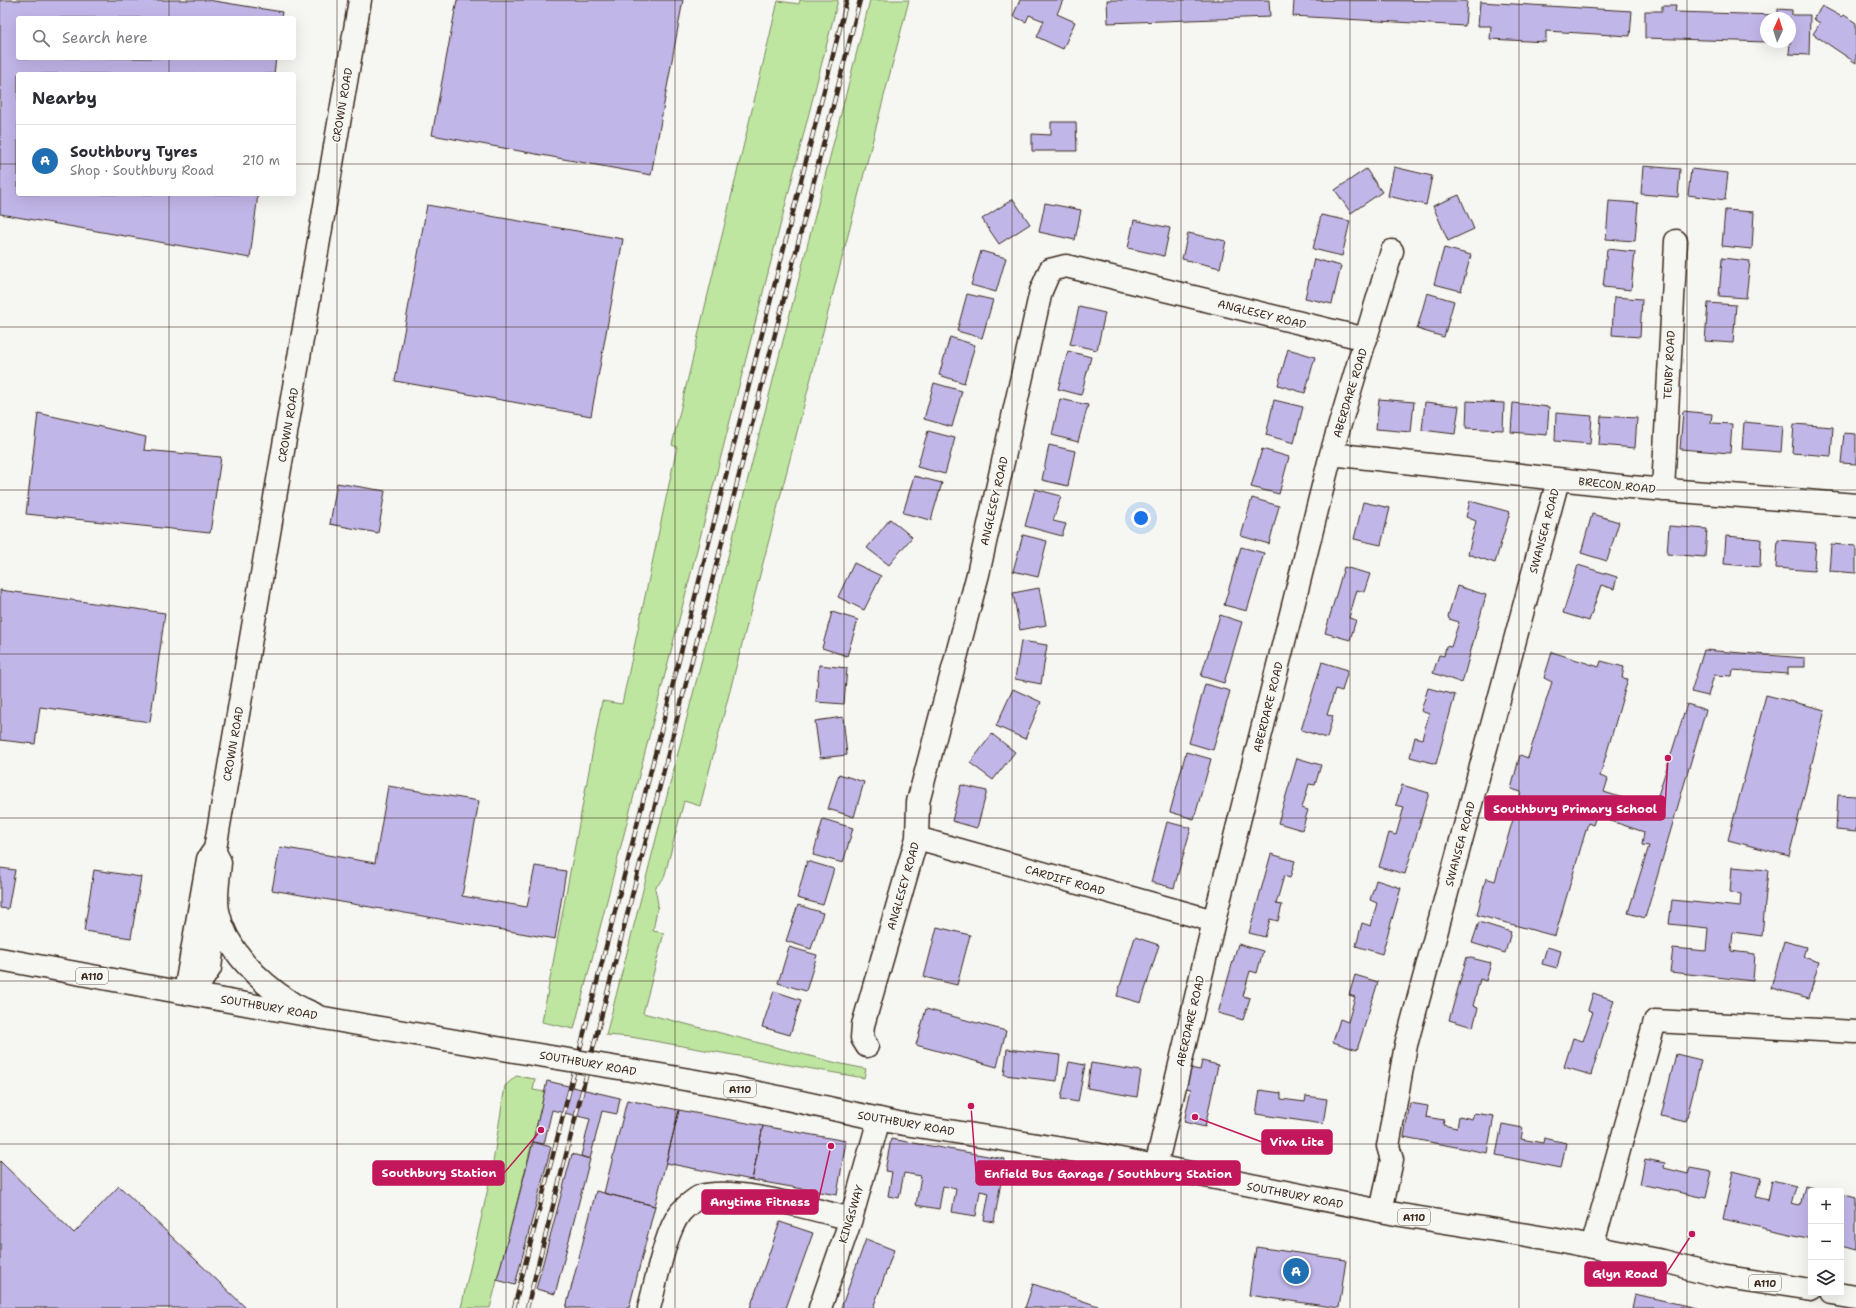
<!DOCTYPE html>
<html lang="en">
<head>
<meta charset="utf-8">
<style>
	:root { --surface:#fff; --page:#f7f7f7; --text:#2b2b33; --muted:#7c7c81; --line:#e1e1e2; --accent:#1f6fb2 }
	body { margin:0; font-family:"Shantell Sans",sans-serif; background:var(--page); color:var(--text) }
	.controls { position:absolute; right:12px; bottom:12px; display:grid; overflow:hidden; border-radius:4px; box-shadow:0 4px 16px #0002 }
	.controls button { width:36px; height:36px; display:grid; place-items:center; padding:0; border:0; border-bottom:1px solid var(--line); background:var(--surface); color:var(--text); font:20px sans-serif }
	.compass { position:absolute; left:1760px; top:12px; width:36px; height:36px; border-radius:50%; background:var(--surface); box-shadow:0 4px 16px #0002; rotate:4deg }
	.you { position:absolute; left:1141px; top:518px; width:14px; height:14px; margin:-10px; border:3px solid #fff; border-radius:50%; background:#1a73e8; box-shadow:0 0 0 6px #1a73e833 }
	.badge { display:grid; place-items:center; width:26px; height:26px; border-radius:50%; background:var(--accent); color:#fff; font-size:13px; font-weight:700 }
	.pin { position:absolute; translate:-50% -50%; border:2px solid #fff; box-shadow:0 1px 4px #0006 }
	.list { margin:0; padding:0; list-style:none }
	h2 { display:flex; justify-content:space-between; align-items:center; height:52px; margin:0; padding:0 16px; font-size:17px }
	h2 small { font-size:13px; font-weight:400; color:var(--muted) }
	.list li { display:grid; grid-template-columns:26px 1fr auto; gap:12px; align-items:center; box-sizing:border-box; height:72px; padding:0 16px; border-top:1px solid var(--line) }
	.list b { display:block; font-size:15px; white-space:nowrap }
	.list p { margin:0; font-size:13px; white-space:nowrap; color:var(--muted) }
	.list em { font-size:13px; font-style:normal; color:var(--muted) }
	.icon { flex:none; width:22px; height:22px; fill:none; stroke:currentColor; stroke-width:2; stroke-linecap:round; stroke-linejoin:round }
	.map { position:relative; flex:none; width:1856px; height:1308px; overflow:hidden }
	.search { position:absolute; background:var(--surface); box-shadow:0 4px 16px #0002; left:16px; top:16px; width:280px; height:44px; display:flex; align-items:center; gap:10px; box-sizing:border-box; padding:0 14px; border-radius:4px; color:var(--muted); font-size:15px }
	.panel { position:absolute; background:var(--surface); box-shadow:0 4px 16px #0002; left:16px; top:72px; width:280px; height:124px; border-radius:4px }
	.map>svg:first-child { display:block }
	.green { fill:#bee6a1; stroke:#7c8860 }
	.building { fill:#c1b6e8; stroke:#3b2a1e }
	.lines { fill:none; stroke-linecap:round; stroke-linejoin:round }
	.minor-casing { stroke:#3b2a1e; stroke-width:25 }
	.major-casing { stroke:#3b2a1e; stroke-width:25 }
	.minor { stroke:#f6f6f2; stroke-width:22 }
	.major { stroke:#f6f6f2; stroke-width:22 }
	.rail-casing { stroke:#3b2a1e; stroke-width:4.5 }
	.rail { stroke:#f6f6f2; stroke-width:3; stroke-dasharray:9; stroke-linecap:butt }
	.major-bridge-casing { stroke:#3b2a1e; stroke-width:25; stroke-linecap:butt }
	.major-bridge { stroke:#f6f6f2; stroke-width:22 }
	.grid { fill:none; stroke:#3b2a1e; stroke-width:1; stroke-opacity:0.55 }
	.labels { text-anchor:middle; stroke-width:3; stroke-linejoin:round; paint-order:stroke }
	.shield { fill:#f6f6f2; stroke:#73675e; stroke-width:1 }
	.shield-label { font-size:10px; font-weight:bold; fill:#3b2a1e }
	.street-label { font-size:11px; fill:#3b2a1e; stroke:#f6f6f2 }
	.leader { fill:none; stroke:#c2185b; stroke-width:1.5 }
	.callout-dot { fill:#c2185b; stroke:#f6f6f2; stroke-width:1.5 }
	.callout { fill:#c2185b; stroke:#c2185b; stroke-width:1.5 }
	.callout-label { font-size:12px; text-anchor:middle; font-weight:bold; fill:#fff }
</style>
</head>
<body>
<div class="map">
<svg width="1856" height="1308" viewBox="0 0 1856 1308">
	<rect width="100%" height="100%" fill="#f6f6f2"/>
	<filter id="ink" filterUnits="userSpaceOnUse"><feTurbulence type="fractalNoise" baseFrequency=".025" numOctaves="2"/><feDisplacementMap in="SourceGraphic" scale="8" xChannelSelector="R" yChannelSelector="G"/><feConvolveMatrix kernelMatrix="1 2 1 2 8 2 1 2 1" color-interpolation-filters="sRGB"/></filter>
	<g filter="url(#ink)">
		<path class="green" d="M800,0h38l-264,1029 -32,-7 60,-321 20,3 55,-257 -5,-2 106,-444 21,3z
			M870,0h39l-209,806 -16,-5 -20,77 -9,10 3,16 -5,27 11,2 -21,80 194,50 29,6 -2,9 -233,-41 -25,-2z
			M516,1076l19,3 -2,11 12,2 -55,216h-29l30,-133 14,-89z"/>
		<path class="building" d="M0,0h208l74,12 -1,6h-263v40h258l-2,16h-256v120h240l-8,64 -250,-44z
			M457,0h226l-32,175 -219,-40z
			M1020,0h43l-6,14 18,8 -12,27 -26,-12 7,-16 -15,-6 -3,7 -13,-6z
			M1107,0h162l1,17 -162,6z
			M1294,0l173,1 -2,25 -172,-10z
			M1480,2l152,9 -2,25 -84,-5v11l-56,-3 1,-13h-13z
			M1662,6h14l-1,6 103,3v-6l14,1v5h18l-1,40 -20,-1 1,-12h-15h15v-24h-24v24l-121,-4v-27h17z
			M1822,6l20,11 2,-2 12,8v40l-43,-29 7,-11 -7,-4z
			M1051,122h25l1,29h-45v-17l19,1z
			M1643,166l37,3 -2,28 -37,-3z
			M1394,167l38,9 -6,29 -38,-9z
			M1366,169l16,23 -31,21 -16,-23z
			M1691,169l37,4 -3,27 -37,-5z
			M1459,195l15,34 -26,12 -15,-35z
			M1013,199l17,25 -31,20 -17,-25z
			M1609,201l29,2 -3,38 -29,-2z
			M1045,203l36,7 -6,30 -36,-8z
			M427,205l196,34 -32,177 -196,-35z
			M1725,210l29,2 -2,37 -30,-3z
			M1321,215l29,6 -8,35 -29,-7z
			M1134,220l36,8 -6,28 -36,-8z
			M1188,233l38,8 -6,27 -38,-9z
			M1444,248l27,7 -10,36 -27,-7z
			M1607,249l28,3 -4,38 -28,-3z
			M981,251l25,7 -10,34 -25,-7z
			M1722,258l28,3 -4,37 -27,-2z
			M1314,259l27,7 -9,38 -27,-6z
			M1427,293l27,8 -10,36 -27,-8z
			M967,294l26,6 -11,38 -25,-7z
			M1614,297l28,2 -2,38 -28,-2z
			M1708,303l28,2 -3,38 -28,-2z
			M1079,307l26,6 -8,37 -27,-6z
			M950,337l25,8 -11,38 -25,-8z
			M1288,349l27,8 -10,36 -27,-8z
			M1068,351l23,6 -10,38 -23,-6z
			M934,383l28,8 -10,36 -28,-8z
			M1060,399l28,6 -10,37 -26,-7z
			M1379,399l35,3 -3,30 -35,-3z
			M1274,400l29,7 -9,36 -28,-8z
			M1467,401l37,2 -1,27 -37,-2z
			M1425,402l34,4 -4,28 -33,-4z
			M1513,403l36,4 -2,28 -36,-3z
			M1683,411l29,3 -1,9 21,1 -2,29 -50,-4z
			M38,413l108,24 -2,13 77,7 -11,76 -184,-19z
			M1556,413l36,3 -2,28 -35,-3z
			M1601,416l36,2 -2,30 -36,-3z
			M1744,422l39,4 -2,26 -39,-3z
			M1794,424l39,3 -2,29 -39,-3z
			M928,431l27,7 -10,36 -28,-7z
			M1844,433l12,1v30l-15,-1z
			M1049,445l26,6 -7,35 -26,-6z
			M1262,449l27,8 -10,37 -28,-7z
			M914,476l28,7 -11,37 -28,-7z
			M337,483l48,8 -7,42 -48,-9z
			M1035,489l26,7 -8,25 13,3 -4,12 -37,-10z
			M1252,498l27,8 -10,38 -28,-8z
			M1470,501l40,11 -15,51 -27,-9 8,-33 -10,-4z
			M1363,502l27,6 -9,37 -27,-6z
			M1592,514l27,8 -12,39 -26,-8z
			M890,519l22,18 -23,28 -22,-17z
			M1669,526l38,3 -2,28 -38,-3z
			M1023,535l24,6 -9,36 -25,-6z
			M1726,536l35,3 -1,28 -36,-3z
			M1778,540l38,3 -2,28 -38,-3z
			M1831,544l25,2v27l-27,-2z
			M1241,547l23,6 -17,58 -23,-6z
			M854,563l27,13 -17,34 -26,-13z
			M1578,565l39,12 -3,12 -13,-4 -12,36 -26,-8z
			M1344,567l26,7 -6,18 -7,-2 -8,28 7,2 -6,20 -25,-7z
			M1457,586l29,9 -24,88 -29,-10 6,-18 5,1 2,-10 5,1 8,-25 -10,-3 -1,-3z
			M1039,588l7,37 -26,5 -7,-37z
			M0,590l165,23 -15,109 -110,-15 -5,37 -35,-4z
			M832,612l26,8 -11,36 -25,-8z
			M1220,615l22,7 -18,61 -23,-7z
			M1021,641l26,4 -6,39 -26,-5z
			M1704,650l101,8v9h-17v7l-55,-4 -1,6 -18,-1 -6,21 -17,-4z
			M1552,652l47,15 2,-6 23,6 -2,11 6,1 -28,97 8,3 -4,13 50,16 33,-104 19,6 -61,208 -17,-5 21,-67 -7,-1 2,-13 -48,-16 -3,9 -5,-2 -33,113 -78,-21 9,-37 9,3 26,-89 -10,-3 9,-34 8,3 24,-76 -8,-4z
			M1322,662l26,8 -6,21 -7,-2 -8,26 6,1 -6,22 -26,-8z
			M819,665l28,3 -3,36 -28,-2z
			M1205,684l25,7 -17,59 -24,-7z
			M1428,688l27,7 -19,69 -26,-7 5,-20 7,2 7,-25 -8,-3z
			M1013,689l28,13 -16,37 -29,-13z
			M1766,695l59,15 -36,146 -61,-16z
			M843,717l4,38 -27,3 -5,-37z
			M992,734l23,18 -22,28 -23,-17z
			M1186,752l25,7 -17,60 -24,-7z
			M1297,758l24,7 -6,20 -6,-1 -7,24 6,2 -6,20 -24,-7z
			M839,774l25,8 -10,35 -26,-8z
			M961,785l26,6 -10,37 -25,-7z
			M1402,785l27,8 -24,81 -26,-7 10,-34 7,2 8,-28 -8,-2z
			M388,786l91,15 -17,95 65,11 8,-41 31,5 -11,68 -283,-49 8,-43 95,16z
			M1838,795l18,1v36l-20,-2z
			M823,819l30,9 -10,35 -30,-8z
			M1167,822l24,6 -17,60 -23,-6z
			M1271,854l24,7 -5,17 -6,-2 -8,28 6,1 -4,16 -8,-2 -5,18 -16,-4z
			M807,861l27,8 -11,36 -26,-7z
			M1732,867l36,3 -6,66 -29,-4 -2,19 24,3 -2,27 -83,-9 3,-24 33,3 2,-23 -39,-4 3,-24 68,7 1,-13 -11,-1z
			M0,868l15,2 -7,39 -8,-1z
			M94,870l47,7 -10,61 -47,-7z
			M1376,880l25,8 -19,66 -26,-8 6,-23 9,3 6,-23 -7,-3z
			M798,905l25,8 -12,36 -25,-8z
			M1479,922l32,10 -6,21 -33,-10z
			M937,927l33,8 -13,50 -33,-8z
			M1135,937l24,8 -18,58 -24,-7z
			M1784,941l22,6 -3,10 16,5 -10,36 -38,-10z
			M1238,944l25,7 -6,22 -7,-2 -7,25 7,2 -7,22 -25,-7z
			M789,947l28,8 -11,36 -28,-8z
			M1547,947l14,4 -4,17 -15,-4z
			M1467,957l24,6 -5,18 -6,-2 -7,27 5,2 -5,19 -24,-7z
			M1355,975l23,7 -21,68 -24,-8 7,-23 8,3 7,-25 -6,-2z
			M774,991l27,9 -11,35 -28,-8z
			M1593,993l21,7 -23,75 -27,-8 9,-29 10,3 10,-29 -5,-2z
			M926,1009l80,22 -9,36 -81,-22z
			M1007,1049l53,6 -3,26 -53,-6z
			M1676,1054l25,6 -15,62 -25,-6z
			M1202,1061l16,4 -13,62 -21,-5 7,-33 -5,-1 4,-20 10,2z
			M1069,1062l16,3 -7,37 -17,-3z
			M1091,1063l50,8 -4,26 -50,-9z
			M547,1081l73,17 -3,16 -15,-3 -12,48 -9,-3 9,-37 -38,-9 -8,34 -11,-2z
			M1260,1090l21,3v6l24,3 1,-6 21,3 -4,25 -67,-10z
			M627,1100l52,10 -24,96 -51,-13z
			M1410,1103l18,3 -2,11 18,3 -1,5 14,3 2,-12 13,3 2,-6 20,3 -7,37 -83,-16z
			M679,1110l84,16 -11,54 -86,-17z
			M1502,1124l21,4 -2,11 22,4 1,-5 22,5 -5,25 -65,-13z
			M763,1126l83,15 -9,54 -85,-15z
			M891,1139l114,20 -11,63 -10,-2 5,-27 -9,-2 -4,25 -24,-4 4,-23 -13,-3 -4,23 -23,-4 5,-29 -17,-3 -5,25 -11,-2 4,-24 -7,-1z
			M533,1142l18,5 -36,138 -18,-5z
			M572,1154l18,5 -35,135 -19,-5z
			M1645,1159l20,4 -1,5 24,6 2,-6 22,4 -6,26 -66,-14z
			M0,1161l74,72 45,-47 127,122h-246z
			M1733,1171l28,7 -5,19 12,3 4,-20 24,6 -5,18 9,2 5,-20 21,5h-15v48l-88,-20z
			M596,1191l59,15 -26,102h-63z
			M1841,1194l15,4v52l-15,-4z
			M780,1222l33,11 -27,75h-36z
			M866,1239l28,11 -21,58h-32z
			M1256,1247l90,13 -7,48 -90,-13z
			M1033,1284l71,24h-79z
			M1635,1294l61,14h-64z"/>
		<g class="lines">
			<defs>
				<path id="minor" d="M1331,454l299,33 226,18
					M1663,490l13,-249
					M917,838l297,83
					M217,856l3,6c-1,15 -5,34 -2,49 7,37 40,70 72,91 7,5 16,8 24,12
					M185,992l23,-133 7,-10 145,-849
					M185,992l17,-12 8,-12 7,-55
					M867,1046l-5,-8 1,-13 54,-187 1,-36 60,-228 63,-283 9,-21 16,-4 300,73
					M1156,1166l58,-245 117,-467 61,-203
					M1381,1211l11,-51 -4,-14 18,-101 152,-565
					M1592,1247l63,-226 201,11
					M649,1308c7,-25 16,-76 31,-95 4,-5 16,-15 21,-17 33,-10 115,14 150,23
					M820,1308l31,-89 28,-100"/>
				<path id="major" d="M0,959c183,34 367,68 551,98
					M625,1069l106,18 167,36 197,31 306,61 151,24 111,22 57,15 91,14
					M1832,1293l24,4"/>
			</defs>
			<use href="#minor" class="minor-casing"/>
			<use href="#major" class="major-casing"/>
			<use href="#minor" class="minor"/>
			<use href="#major" class="major"/>
			<defs>
				<path id="rail" d="M514,1308l333,-1308
					M527,1308l333,-1308"/>
			</defs>
			<use href="#rail" class="rail-casing"/>
			<use href="#rail" class="rail"/>
			<defs>
				<path id="major-bridge" d="M551,1057l74,12"/>
			</defs>
			<use href="#major-bridge" class="major-bridge-casing"/>
			<use href="#major-bridge" class="major-bridge"/>
		</g>
	</g>
	<path class="grid" d="M169,0v18M337,0v1308M506,0v1308M675,0v1308M844,0v1308M1012,0v1308M1181,0v1308M1350,0v1308M1519,0v1308M1687,0v1308M169,58v16M0,164h18M294,164h1562M169,194v1114M0,327h1856M0,490h1856M0,654h1856M0,818h1856M0,981h1856M0,1144h1856"/>
	<g class="labels">
		<g class="shield">
			<rect x="76" y="968" width="32" height="16" rx="3"/>
			<rect x="724" y="1081" width="32" height="16" rx="3"/>
			<rect x="1398" y="1209" width="32" height="16" rx="3"/>
			<rect x="1749" y="1275" width="32" height="16" rx="3"/>
		</g>
		<g class="shield-label">
			<text x="92" y="980">A110</text>
			<text x="740" y="1093">A110</text>
			<text x="1414" y="1221">A110</text>
			<text x="1765" y="1287">A110</text>
		</g>
		<g class="street-label">
			<text transform="translate(342 105) rotate(-80)" y="4">CROWN ROAD</text>
			<text transform="translate(1262 314) rotate(14)" y="4">ANGLESEY ROAD</text>
			<text transform="translate(1669 365) rotate(-87)" y="4">TENBY ROAD</text>
			<text transform="translate(1350 393) rotate(-73)" y="4">ABERDARE ROAD</text>
			<text transform="translate(288 425) rotate(-80)" y="4">CROWN ROAD</text>
			<text transform="translate(1617 485) rotate(6)" y="4">BRECON ROAD</text>
			<text transform="translate(994 501) rotate(-77)" y="4">ANGLESEY ROAD</text>
			<text transform="translate(1544 531) rotate(-75)" y="4">SWANSEA ROAD</text>
			<text transform="translate(1268 707) rotate(-76)" y="4">ABERDARE ROAD</text>
			<text transform="translate(233 744) rotate(-80)" y="4">CROWN ROAD</text>
			<text transform="translate(1460 844) rotate(-75)" y="4">SWANSEA ROAD</text>
			<text transform="translate(1065 880) rotate(16)" y="4">CARDIFF ROAD</text>
			<text transform="translate(903 886) rotate(-74)" y="4">ANGLESEY ROAD</text>
			<text transform="translate(269 1007) rotate(10)" y="4">SOUTHBURY ROAD</text>
			<text transform="translate(1190 1021) rotate(-77)" y="4">ABERDARE ROAD</text>
			<text transform="translate(588 1063) rotate(10)" y="4">SOUTHBURY ROAD</text>
			<text transform="translate(906 1123) rotate(10)" y="4">SOUTHBURY ROAD</text>
			<text transform="translate(1295 1195) rotate(11)" y="4">SOUTHBURY ROAD</text>
			<text transform="translate(851 1214) rotate(-73)" y="4">KINGSWAY</text>
		</g>
	</g>
	<path class="leader" d="M1668 758L1665 808M1195 1117L1262 1142M541 1130L504 1173M971 1106L976 1173M831 1146L818 1202M1692 1234L1666 1274"/>
	<g class="callout-dot">
		<circle cx="1668" cy="758" r="4"/>
		<circle cx="1195" cy="1117" r="4"/>
		<circle cx="541" cy="1130" r="4"/>
		<circle cx="971" cy="1106" r="4"/>
		<circle cx="831" cy="1146" r="4"/>
		<circle cx="1692" cy="1234" r="4"/>
	</g>
	<g class="callout">
		<rect x="1485" y="796" width="180" height="24" rx="4"/>
		<rect x="1262" y="1130" width="70" height="24" rx="4"/>
		<rect x="373" y="1161" width="131" height="24" rx="4"/>
		<rect x="976" y="1161" width="264" height="24" rx="4"/>
		<rect x="702" y="1190" width="116" height="24" rx="4"/>
		<rect x="1585" y="1262" width="81" height="24" rx="4"/>
	</g>
	<g class="callout-label">
		<text x="1575" y="813">Southbury Primary School</text>
		<text x="1297" y="1146">Viva Lite</text>
		<text x="439" y="1177">Southbury Station</text>
		<text x="1108" y="1178">Enfield Bus Garage / Southbury Station</text>
		<text x="760" y="1206">Anytime Fitness</text>
		<text x="1625" y="1278">Glyn Road</text>
	</g>
</svg>
<div class="controls">
<button>+</button>
<button>−</button>
<button><svg class="icon" aria-label="layers" viewBox="0 0 24 24"><path d="M12 4l9 5-9 5-9-5zM3 14l9 5 9-5"/></svg></button>
</div>
<svg class="compass" viewBox="-18 -18 36 36"><path d="M0-13l5 13h-10z" fill="#e53935"/><path d="M0 13l5-13h-10z" fill="#7c7c81"/></svg>
<div class="you"></div>
<div class="pin badge" style="left:1296px;top:1271px">A</div>
<div class="search"><svg class="icon" aria-label="search" viewBox="0 0 24 24"><circle cx="10" cy="10" r="6"/><path d="M15 15l6 6"/></svg>Search here</div>
<section class="panel">
<h2>Nearby<small></small></h2>
<ul class="list">
<li><span class="badge">A</span><div><b>Southbury Tyres</b><p>Shop · Southbury Road</p></div><em>210 m</em></li>
</ul>
</section>
</div>
</body>
</html>
